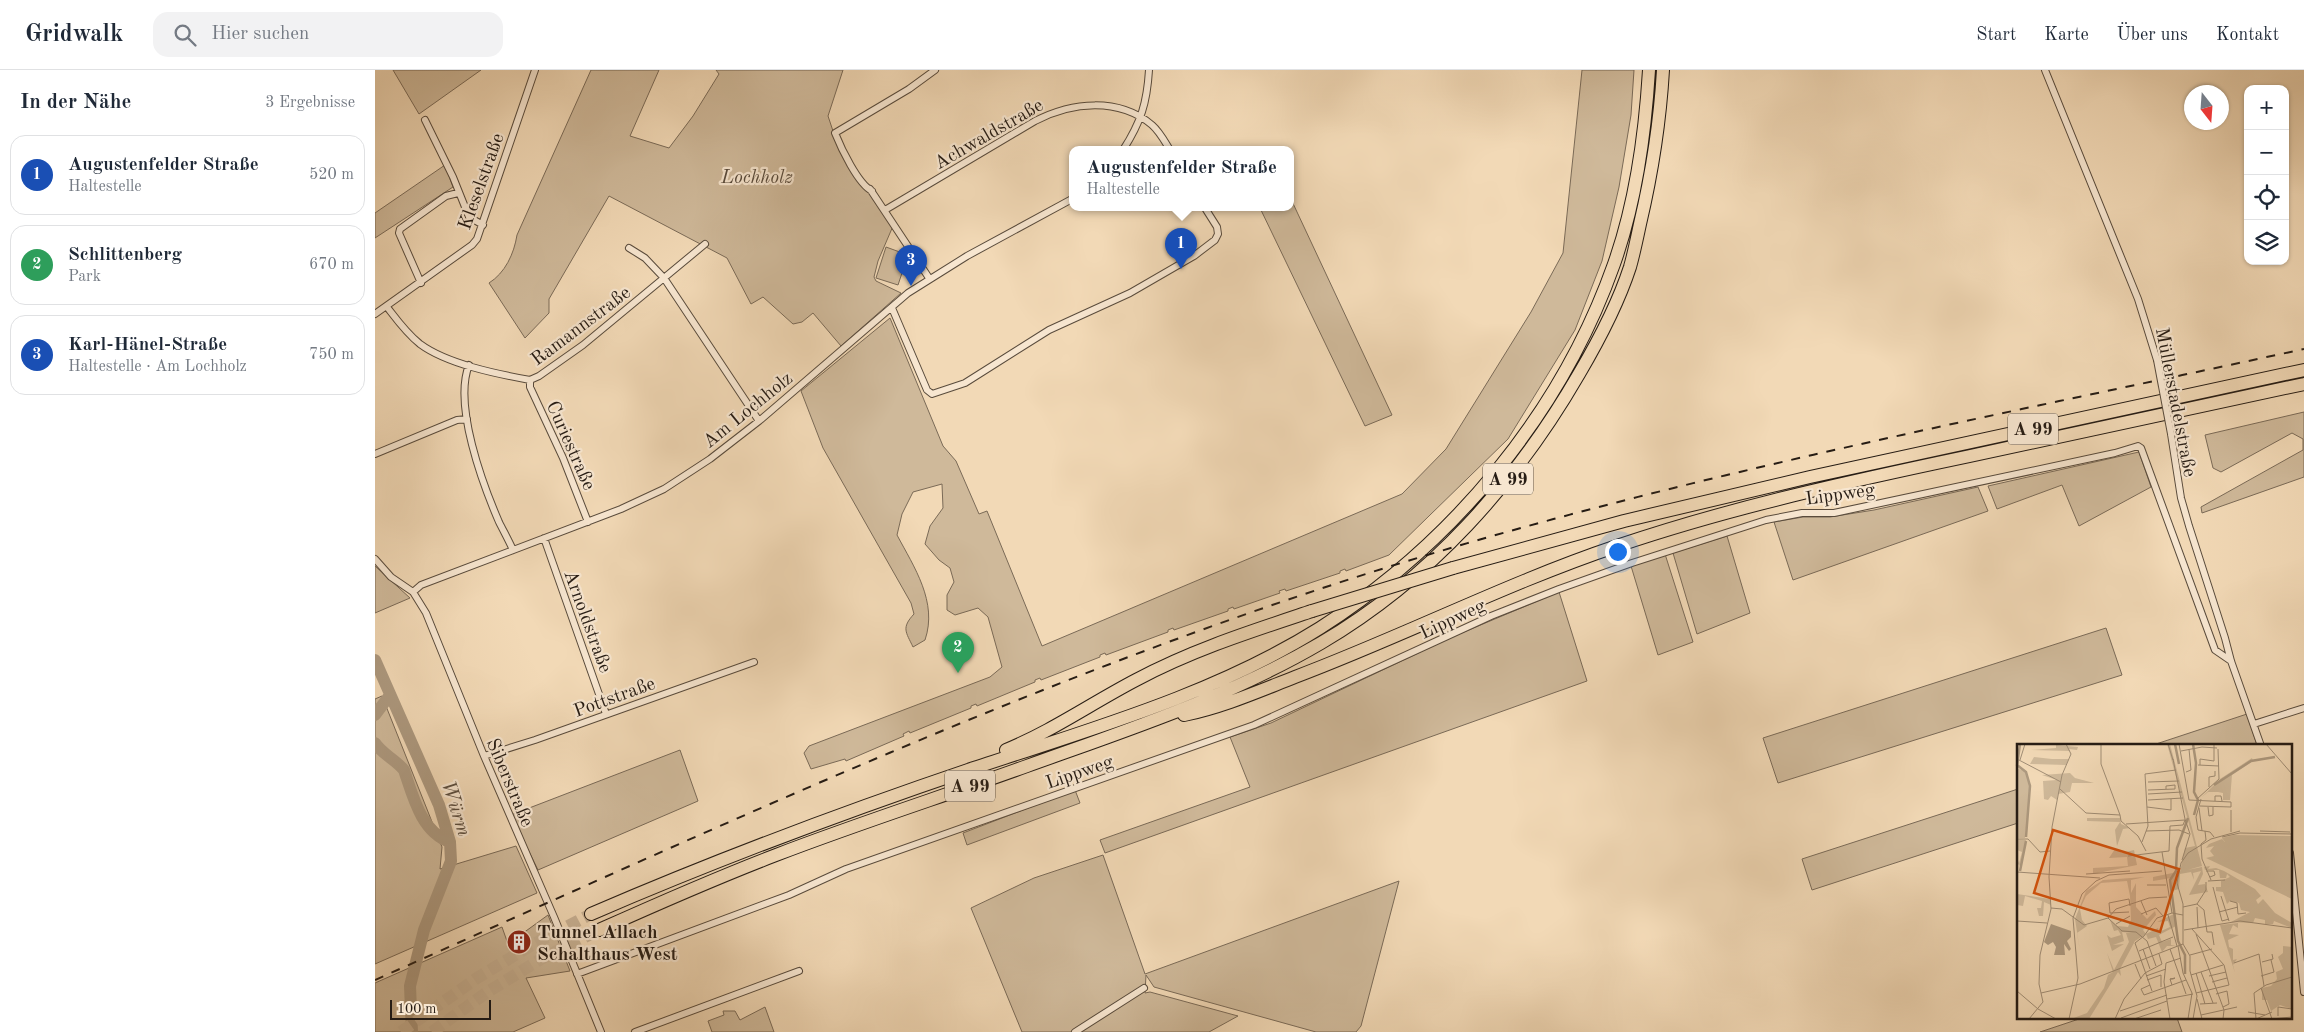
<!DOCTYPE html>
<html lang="de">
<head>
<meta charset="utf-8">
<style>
	:root { --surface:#fff; --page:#f2f2f3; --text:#1f2937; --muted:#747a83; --line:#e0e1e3; --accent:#2563eb }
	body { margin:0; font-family:"Old Standard TT",serif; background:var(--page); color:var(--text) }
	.controls { position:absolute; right:15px; top:15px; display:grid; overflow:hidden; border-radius:10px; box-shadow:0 1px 4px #0004 }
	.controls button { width:45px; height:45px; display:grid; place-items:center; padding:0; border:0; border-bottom:1px solid var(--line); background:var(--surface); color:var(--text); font:25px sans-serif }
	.compass { position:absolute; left:1809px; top:15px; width:45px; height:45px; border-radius:50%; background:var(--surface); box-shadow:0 1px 4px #0004; rotate:163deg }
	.scale { position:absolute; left:15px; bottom:12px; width:101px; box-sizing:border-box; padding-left:5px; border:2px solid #261c14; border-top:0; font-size:14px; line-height:18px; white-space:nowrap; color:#261c14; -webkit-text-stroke:4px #f7e6d0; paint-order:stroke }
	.you { position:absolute; left:1242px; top:481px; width:18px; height:18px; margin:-12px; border:4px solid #fff; border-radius:50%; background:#1a73e8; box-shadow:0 0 0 8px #1a73e833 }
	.badge { display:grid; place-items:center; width:32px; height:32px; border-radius:50%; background:var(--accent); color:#fff; font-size:16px; font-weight:700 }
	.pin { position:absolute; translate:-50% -41px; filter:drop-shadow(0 1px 2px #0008) }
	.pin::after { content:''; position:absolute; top:26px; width:18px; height:15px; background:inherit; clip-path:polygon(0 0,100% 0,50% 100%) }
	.popup { position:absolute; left:694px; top:76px; width:225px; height:65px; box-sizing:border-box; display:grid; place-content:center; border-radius:10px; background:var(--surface); filter:drop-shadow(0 1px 4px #0005); font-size:16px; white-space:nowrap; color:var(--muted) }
	.popup b { font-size:19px; color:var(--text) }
	.popup::after { content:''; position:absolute; left:50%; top:100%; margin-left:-10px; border:10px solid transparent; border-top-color:var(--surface) }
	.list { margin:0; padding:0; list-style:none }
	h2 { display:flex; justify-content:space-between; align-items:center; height:65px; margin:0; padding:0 20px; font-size:21px }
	h2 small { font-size:16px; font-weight:400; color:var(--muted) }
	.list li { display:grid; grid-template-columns:32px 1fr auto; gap:15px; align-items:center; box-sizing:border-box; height:80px; margin:0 10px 10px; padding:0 10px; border:1px solid var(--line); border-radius:15px }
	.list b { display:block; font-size:19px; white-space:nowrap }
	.list p { margin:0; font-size:16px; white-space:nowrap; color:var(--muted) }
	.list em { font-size:16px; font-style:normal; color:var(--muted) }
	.icon { flex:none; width:28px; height:28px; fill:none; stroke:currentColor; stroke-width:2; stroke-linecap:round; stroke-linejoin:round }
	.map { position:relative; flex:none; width:1929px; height:962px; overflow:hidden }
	header { display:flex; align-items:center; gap:30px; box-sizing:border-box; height:70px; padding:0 25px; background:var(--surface); border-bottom:1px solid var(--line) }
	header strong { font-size:24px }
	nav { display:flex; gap:28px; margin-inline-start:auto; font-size:18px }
	.search { width:350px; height:45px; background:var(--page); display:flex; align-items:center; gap:12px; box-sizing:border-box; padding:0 18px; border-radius:15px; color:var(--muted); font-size:19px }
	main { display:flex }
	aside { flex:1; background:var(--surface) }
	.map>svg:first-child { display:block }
	.green { fill:#cfb99a; stroke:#7a6a57 }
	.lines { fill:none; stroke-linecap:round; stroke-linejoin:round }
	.river { stroke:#ad997f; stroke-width:12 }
	.highway-tunnel { stroke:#c9b396; stroke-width:12; stroke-dasharray:12 6; stroke-linecap:butt }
	.street-casing { stroke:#594b3c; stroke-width:8 }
	.highway-casing { stroke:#261c14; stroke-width:14 }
	.street { stroke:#f7e6d0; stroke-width:6 }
	.highway { stroke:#f2d9b6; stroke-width:12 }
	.rail { stroke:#261c14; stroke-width:2; stroke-dasharray:9 9; stroke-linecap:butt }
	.street-bridge-casing { stroke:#594b3c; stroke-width:8; stroke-linecap:butt }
	.highway-bridge-casing { stroke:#261c14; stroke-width:14; stroke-linecap:butt }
	.street-bridge { stroke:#f7e6d0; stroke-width:6 }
	.highway-bridge { stroke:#f2d9b6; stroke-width:12 }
	.labels { text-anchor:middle; stroke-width:4.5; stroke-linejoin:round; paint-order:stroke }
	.shield { fill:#f7e6d0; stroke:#65594c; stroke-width:1 }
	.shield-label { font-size:18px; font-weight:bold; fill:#261c14 }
	.street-label { font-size:19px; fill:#261c14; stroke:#f7e6d0 }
	.park-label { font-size:19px; font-style:italic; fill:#594b3c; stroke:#f7e6d0 }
	.poi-label { font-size:19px; font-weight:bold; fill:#261c14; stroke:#f7e6d0; text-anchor:start }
	.water-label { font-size:20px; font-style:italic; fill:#5c4e3f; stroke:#f7e6d0 }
	.inset-river { fill:none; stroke:#ad997f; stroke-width:2.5 }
	.inset-road { fill:none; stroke:#a08d75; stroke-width:1 }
	.view { fill:#d5530d; fill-opacity:0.15; stroke:#d5530d; stroke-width:2.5 }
	.inset-edge { fill:none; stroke:#261c14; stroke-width:2.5 }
</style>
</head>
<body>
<header>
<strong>Gridwalk</strong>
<div class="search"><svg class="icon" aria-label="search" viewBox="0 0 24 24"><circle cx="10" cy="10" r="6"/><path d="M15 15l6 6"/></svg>Hier suchen</div>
<nav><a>Start</a><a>Karte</a><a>Über uns</a><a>Kontakt</a></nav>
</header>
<main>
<aside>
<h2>In der Nähe<small>3 Ergebnisse</small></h2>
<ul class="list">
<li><span class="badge" style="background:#1a4fb4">1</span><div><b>Augustenfelder Straße</b><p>Haltestelle</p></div><em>520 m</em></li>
<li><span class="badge" style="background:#2e9e5b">2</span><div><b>Schlittenberg</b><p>Park</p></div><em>670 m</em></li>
<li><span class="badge" style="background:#1a4fb4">3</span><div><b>Karl-Hänel-Straße</b><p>Haltestelle · Am Lochholz</p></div><em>750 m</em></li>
</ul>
</aside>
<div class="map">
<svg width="1929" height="962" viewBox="0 0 1929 962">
	<rect width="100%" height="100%" fill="#f2d9b6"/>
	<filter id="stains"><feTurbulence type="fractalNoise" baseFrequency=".004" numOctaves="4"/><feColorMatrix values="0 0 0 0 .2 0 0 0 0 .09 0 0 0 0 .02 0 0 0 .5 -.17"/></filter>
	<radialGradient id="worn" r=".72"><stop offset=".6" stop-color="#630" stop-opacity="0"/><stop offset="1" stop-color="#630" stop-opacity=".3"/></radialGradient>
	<path class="green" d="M18,0h88l-62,44z
		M216,0h68l-29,66 39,12 24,-32 26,-42 -3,-4h127l-15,46 10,30 55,80 -15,35 -4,16 2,4 25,12 -60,53 -28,-33 -11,9 -9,2 -30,-27 -12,7 -24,-46 -118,-62 -60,103v14l-24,25 -36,-55c16,-10 25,-29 28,-48z
		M1207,0h52l-3,45 -12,72 -17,74 -27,69 -67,109 -119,116 -43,16 -1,-2 -5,2v2l-54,18 -1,-2 -6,2 1,2 -46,16 -1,-2 -5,2v2l-54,19 -1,-2 -5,2v2l-62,23 -1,-2 -5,2v2l-59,23 -1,-2 -5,2v2l-58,24 -1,-2 -5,2v2l-61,25 -1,-2 -6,3 1,2 -58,25 -1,-2 -34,10 -7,-16 5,-7 181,-69 12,-10 -14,-50 -10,-9 -23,7 -8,-5v-15l7,-13 -4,-14 -11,-8 -14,-16 5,-18 13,-18 -1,-24 -29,8 -11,22 -5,21c17,32 41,67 28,105l-12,7c-7,-15 -12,-19 1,-33l-3,-11 -88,-155 -22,-57 89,-73 53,128 13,15 23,53 8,-3 55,135 360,-152 44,-45 85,-137 32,-59z
		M70,95l8,22 -78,51v-25z
		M915,127l102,218 -27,11 -105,-218h30z
		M511,177l22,8 -10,30 -22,-7z
		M1929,342v65l-102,36 -1,-6 102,-57v-11l-11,-6 -71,39 -8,-4 -8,-33z
		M1764,382l12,35 -72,39 -17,-41 -65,24 -9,-23z
		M1603,417l10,24 -195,69 -19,-58 29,-5h27l44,-7z
		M1352,466l23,77 -53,21 -24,-81z
		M1290,484l28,88 -35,13 -27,-89z
		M0,496l35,32 -35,15z
		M1184,522l28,89 -482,172 -5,-13 150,-53 -20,-50 41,-14 181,-86z
		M1731,558l16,47 -344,108 -15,-45z
		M7,626l60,151 -2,22 76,-23 21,47 -162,71v-265z
		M1872,644l10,31 -107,1z
		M305,680l18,51 -160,69 -27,-55z
		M1643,719v34l-206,67 -10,-31z
		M700,720l5,13 -113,42 -4,-12z
		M728,785l42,119 254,-93 -38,145 -5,6h-40l-162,-45 -8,-12 -1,18 5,-1 88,24 -29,16h-187l-51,-124 63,-30z
		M173,845l22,56 -44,7 19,40 -32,14h-138v-49l127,-56 6,17z
		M390,937l9,25h-62l-4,-11 16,-6 -1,-4h12l5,9z
		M1707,948h95l5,14h-142z"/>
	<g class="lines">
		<path class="river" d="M0,590l64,145 11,37 1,19 -27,69 -14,56 2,46
			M0,645l15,-20
			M0,673c7,11 20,16 29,27 9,26 17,62 46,72"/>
		<path class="highway-tunnel" d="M26,962l76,-54 55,-33 59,-31
			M57,962l54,-39 55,-34 58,-29"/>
		<defs>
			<path id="street" d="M1670,0l93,229 19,61
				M50,50l28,57 16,40 14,8
				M748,80c18,-28 24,-47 26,-80
				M495,119l59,89
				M497,121c-14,-7 -31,-43 -37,-58l74,-44 26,-19
				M510,140l150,-89c37,-19 83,-24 117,4 8,7 13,17 18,25
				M254,178l16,10 19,20 95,143
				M46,213l-22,-50 1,-4 46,-33 12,-3
				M12,237c10,13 19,26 33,37 27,20 77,30 110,36l9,-4 44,-31 122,-101
				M517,238l35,82 5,4 33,-11 84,-53 81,-37 64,-37 21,-16 3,-6 -1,-7 -12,-19
				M0,244l97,-69 5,-6 58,-169
				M94,295c-16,40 14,120 30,157 5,10 10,19 14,28
				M155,310v7l33,71 25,64
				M1796,364l10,64 8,28 36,112 6,23 30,85
				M0,384l82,-34 10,-1
				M169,468l62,176
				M0,489l16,18 22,15 13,21 58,143 70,161 47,115
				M38,522l8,-7 200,-76 43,-20 46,-30 49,-38 149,-128 59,-37 105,-57
				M1879,654l50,-16
				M109,686l51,-16 219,-78
				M1915,783l14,139
				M202,904l212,-79 57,-26 408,-144 237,-109 68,-27 73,-26 134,-43 36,-7h32l281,-60 23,-7 3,2 74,202 16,11
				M260,962l164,-61
				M700,962l69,-44"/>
			<path id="highway" d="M1078,498l171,-47 186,-44 494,-107
				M809,645c39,-8 75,-24 111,-38 109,-41 212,-94 322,-131 115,-39 234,-65 353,-90 112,-24 223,-48 334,-72
				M631,680c46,-19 86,-47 130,-70 56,-30 116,-49 176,-69
				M216,844c125,-54 253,-102 383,-146 117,-39 241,-74 346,-140 133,-85 241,-214 294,-364 22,-62 31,-128 35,-194
				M224,860c58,-26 117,-52 177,-75 83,-32 168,-59 251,-89 100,-36 202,-69 294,-123 109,-64 195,-160 258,-269 20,-34 39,-70 51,-107 4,-14 7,-29 10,-43 12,-51 20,-102 23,-154"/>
		</defs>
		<use href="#street" class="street-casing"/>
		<use href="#highway" class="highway-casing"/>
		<use href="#street" class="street"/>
		<use href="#highway" class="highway"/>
		<path class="rail" d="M0,910c328,-146 651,-298 994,-407 306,-97 622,-156 935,-224"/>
		<defs>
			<path id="street-bridge" d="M1782,290l14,74"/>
			<path id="highway-bridge" d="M937,541l141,-43"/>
		</defs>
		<use href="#street-bridge" class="street-bridge-casing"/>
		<use href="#highway-bridge" class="highway-bridge-casing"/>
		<use href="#street-bridge" class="street-bridge"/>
		<use href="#highway-bridge" class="highway-bridge"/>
	</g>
	<defs>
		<symbol id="building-disc" viewBox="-11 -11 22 22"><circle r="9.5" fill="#8f2418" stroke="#f7e6d0"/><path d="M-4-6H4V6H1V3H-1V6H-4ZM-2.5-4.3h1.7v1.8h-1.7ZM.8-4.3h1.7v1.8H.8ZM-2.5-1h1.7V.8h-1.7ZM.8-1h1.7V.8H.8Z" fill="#fff"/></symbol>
	</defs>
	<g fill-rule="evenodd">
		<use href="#building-disc" x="130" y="858" width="28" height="28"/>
	</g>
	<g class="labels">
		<g class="shield">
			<rect x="1633" y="343.5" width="50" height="31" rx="4"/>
			<rect x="1108" y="393.5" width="50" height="31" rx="4"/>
			<rect x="570" y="700.5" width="50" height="31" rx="4"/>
		</g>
		<g class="shield-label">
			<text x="1658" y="365">A 99</text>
			<text x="1133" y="415">A 99</text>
			<text x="595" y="722">A 99</text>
		</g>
		<g class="street-label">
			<text transform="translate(613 63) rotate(-30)" y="7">Achwaldstraße</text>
			<text transform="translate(105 111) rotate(-70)" y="7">Kleselstraße</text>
			<text transform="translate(205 255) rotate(-37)" y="7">Ramannstraße</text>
			<text transform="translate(1802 332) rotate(79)" y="7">Müllerstadelstraße</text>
			<text transform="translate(372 339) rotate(-39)" y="7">Am Lochholz</text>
			<text transform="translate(197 375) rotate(66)" y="7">Curiestraße</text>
			<text transform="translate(1465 423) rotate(-8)" y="7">Lippweg</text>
			<text transform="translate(1077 548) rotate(-25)" y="7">Lippweg</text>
			<text transform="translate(214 551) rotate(70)" y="7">Arnoldstraße</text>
			<text transform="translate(239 626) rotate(-20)" y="7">Pottstraße</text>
			<text transform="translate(704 701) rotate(-19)" y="7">Lippweg</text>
			<text transform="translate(136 712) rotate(67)" y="7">Siberstraße</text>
		</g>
		<g class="park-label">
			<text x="382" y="113">Lochholz</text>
		</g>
		<g class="poi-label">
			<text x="162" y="868">Tunnel Allach<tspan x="162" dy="22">Schalthaus West</tspan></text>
		</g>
		<g class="water-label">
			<text transform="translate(82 738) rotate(72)" y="7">Würm</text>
		</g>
	</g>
	<g transform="translate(1642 674)">
		<rect width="275" height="275" fill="#f2d9b6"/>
		<path d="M150,0h3l32,122 -22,6 5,-24 10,-2zM39,1l22,2 -1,3 -8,-1 1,2 -39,-1 25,-2zM17,13l18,2h17l-3,6 -36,-1zM235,14l1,3 -21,14 -2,25h-7v-7l-5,-1h-10l-6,5 18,-18zM0,24l9,4 4,16 -5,50h-8zM53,29l5,5 19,5h-22l-2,9 -12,2 -1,6 -6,-4 -3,4 -4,-1 -1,-18 14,-1 -15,-5zM70,74h33l1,6 9,4 -7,1 -6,17 -2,-16 5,-8 -33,-1zM217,91l58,1v63l-86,-41 8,-2 -4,-5 4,-5 -8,2 3,-4 13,-5 3,3 -3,-4zM0,95l9,1 -5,27 -4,-4v-6l2,6 3,-11 -5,-2zM98,105l7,4 12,-3 3,15 -44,9v-6l35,-2 -1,-9 -18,1zM193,122l-2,3 8,-1 8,3 31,18 6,7 -5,4 2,4 5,-5 12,14 17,10v5l-18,-7 -1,3h-8v-4l-10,-2 -2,5 -22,-1 19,-10 -9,-2 -2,-7 -9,-2 -3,3 -4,-12 -7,-1v-4h5v-6l9,-4 -3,-3 -1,4h-6l-1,-8h-14l-1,-3zM185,123l1,7 -5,11 7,-1 3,8 -19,3 12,-24 -8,2 1,7 -3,-8 -11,2 -1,15 -7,2 -1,-13 -18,3v-4zM128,133l-14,3v13l5,-10v24l11,12 8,-8 1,4 -13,15 3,4 -11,7 -15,28 1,7 -3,-4 -29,47h-18l16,-6 17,-25 4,-13 5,-3 -6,-19 7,17 15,-28 -3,-9h6l-10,-1 2,9 -11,4 11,-1 -12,7 -5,-16 4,3 10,-3 -3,-5 -4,1 -4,-11 7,6 11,1 3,-7 -1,-24 -3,-15 -26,2 -15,13 -6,13 2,11 5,6 -10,7 3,18 -5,-32 11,-28 17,-11zM0,150l33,5 1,6 -7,-3 -1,14h-4l-2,-8h4l1,-7 -17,-5 -2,10 -6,-1zM157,170l2,12 -17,9 3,7 9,-3v6l5,1h-9l-5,6 -6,-15 -8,2 -2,-5 12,-6 1,4 11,-5 -2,-6 -11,1zM221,179v5l-5,-3 -4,9 10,1 -11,5 1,7 4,2v11l4,-1 -4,6 2,8 -15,-48zM266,202l9,1v62l-12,-4 -9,6 -4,-11h-5v-12l9,-2 6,-7 -1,-7 7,-3 -5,-12 5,-4z" fill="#cfb99a"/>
		<path d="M34,180l20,7v6l-4,4 4,8 -2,2 -5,-7 1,11h-11l2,-8 -3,-5 -5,3 -4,-3z" fill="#ad997f"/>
		<path class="inset-river" d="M158,0l4,20M176,0l3,19 -2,29 4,8 -4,15M0,21l9,7 4,14 -4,51M0,22l3,-22M197,41l37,-24 24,-4M3,127l6,-30M168,230v-19l-7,-14 -8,-61 6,-9 1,-23 11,-30"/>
		<path class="inset-road" d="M84,0v20l19,51M151,0l5,16M162,0l10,56 42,2v5l-31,-1M197,0v17M249,0l26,30M164,7l21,-4 15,1M0,15l44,23M156,15l12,60M3,16l5,-16M181,21l21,1M183,21v-6l14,2M169,28l5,-2 -2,-21M131,38l31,-1M192,43v-10l6,-1v-5M43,45l26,24 34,2 1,6 17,15 8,15M149,45v-3l9,-1v4M131,46l27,-1M131,50l34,-2M180,55l22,-20 -1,-30M184,55l-5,18 2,13 12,2 4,5M131,56l35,-2M198,57v-5h6l1,5M130,63l24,3v-11M191,63l1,9 4,-1v-8M182,64l3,23M214,66v22M109,80l59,-4M129,87l33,-1 10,4M188,87l1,9 -5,4 1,15 9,21M243,87l30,1M205,93l18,-4 52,1M0,95h11l12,13 10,-1M125,98l6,-16 -3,-52 31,-4M145,108l10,61M111,112l41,-5 1,-25 13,-1 2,-5M165,116l8,-26 -5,-15M189,127h8l1,4 -5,2M0,128l83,6M69,130l44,-3M191,137l17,-1M130,141h19M196,143l9,34 7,-2M204,152l8,25M124,157l6,14M213,157l7,2 1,11 8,-1M180,160l7,6 3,22h5l2,13M166,163l14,-3 9,-14v-8M180,163l1,21M34,164l11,1 22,16 24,-7M202,168l19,-5M93,169l-1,-10 20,-4 1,7M93,169l19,-1M124,170l15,-6 7,8M151,171l9,31M91,174l14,13 14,1 11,9 9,25M91,174l8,-9 33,-11 18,-1M0,177l30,2M99,180l14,-8M175,185l32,36 5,20 -33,8M167,186l56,-9 52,7M179,190l28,76 -1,9M161,202l5,27 9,20 -4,26M126,205l7,20M153,205l16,45M122,207l34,-14M173,211l22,-6M245,218l11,-3 -1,-5M217,219l25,-9 5,32M118,220l6,15M184,228l12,31M179,229l9,31M174,231l32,-10M129,232l20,-7M192,232l17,-4M244,232l13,-4 -3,-12M153,235l5,-1 -2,1h-3l2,6M130,236l14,-5v12M195,238l15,-4M133,241l-9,4 3,6 42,-15M244,244l11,31M0,247l21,18 18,10M135,247l-17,-48 9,-7 13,-18 15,-5 11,2M24,249l39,-9 103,-40M199,250l11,-3 2,13 -6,3M150,255l26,-5M180,255l5,20M183,260l17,-1M103,267l47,-16M231,268l17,3M184,271l36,-8M261,272v-9l14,2M104,274l46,-17M12,275l14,-17 -4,-18 1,-29 11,-46 -2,-32 3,-50 10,-52 9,-21 -5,-10M52,275l9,-41 -5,-60 9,-24 14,-13 13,-6 53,-4M98,275l9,-20 21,-26 17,-9 -3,-10M117,275l27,-9M153,275l-6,-37 2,-19 15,-5M176,275l4,-23 -7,-25v-15l-7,-12v-40l-6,-21 4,-20 7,-10 23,-14 29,-8M239,275l-2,-26 12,-8 26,-8M239,275l16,-7M254,275l21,-2"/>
		<path class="view" d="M36,86l126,39 -19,63 -126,-39z"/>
		<rect width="275" height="275" class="inset-edge"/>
	</g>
	<rect width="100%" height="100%" filter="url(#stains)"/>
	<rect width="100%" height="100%" fill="url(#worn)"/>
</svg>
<div class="controls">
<button>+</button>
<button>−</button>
<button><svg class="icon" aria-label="locate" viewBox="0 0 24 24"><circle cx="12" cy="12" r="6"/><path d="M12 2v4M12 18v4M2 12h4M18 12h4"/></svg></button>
<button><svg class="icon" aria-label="layers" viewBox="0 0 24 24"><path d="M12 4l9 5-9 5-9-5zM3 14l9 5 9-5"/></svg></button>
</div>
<svg class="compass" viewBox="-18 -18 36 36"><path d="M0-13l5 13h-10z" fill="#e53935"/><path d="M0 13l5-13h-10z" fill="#747a83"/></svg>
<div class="scale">100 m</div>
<div class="you"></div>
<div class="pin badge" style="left:806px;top:199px;background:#1a4fb4">1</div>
<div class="popup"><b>Augustenfelder Straße</b>Haltestelle</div>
<div class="pin badge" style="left:583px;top:603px;background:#2e9e5b">2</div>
<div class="pin badge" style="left:536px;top:216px;background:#1a4fb4">3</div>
</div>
</main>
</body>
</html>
